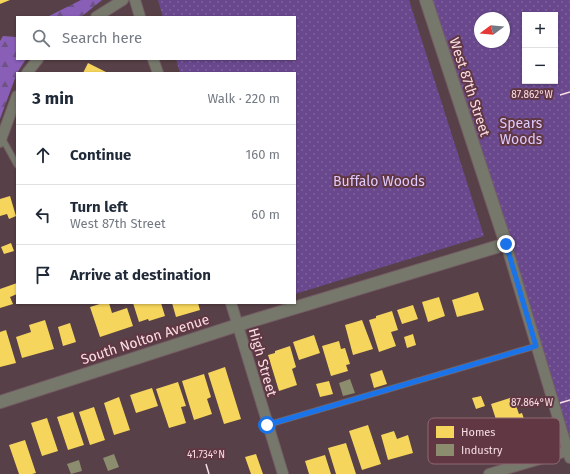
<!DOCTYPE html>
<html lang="en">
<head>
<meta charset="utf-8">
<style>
	:root { --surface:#fff; --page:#f2f2f3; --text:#1f2937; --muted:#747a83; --line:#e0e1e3 }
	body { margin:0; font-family:"Fira Sans",sans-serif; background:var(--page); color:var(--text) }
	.controls { position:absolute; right:12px; top:12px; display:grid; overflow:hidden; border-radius:0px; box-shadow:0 1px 3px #0004 }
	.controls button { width:36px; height:36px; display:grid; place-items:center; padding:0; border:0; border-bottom:1px solid var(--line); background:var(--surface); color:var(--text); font:20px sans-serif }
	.compass { position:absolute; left:474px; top:12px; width:36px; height:36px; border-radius:50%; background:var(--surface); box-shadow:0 1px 3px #0004; rotate:254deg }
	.stop { position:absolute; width:12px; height:12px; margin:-9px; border:3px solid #1a73e8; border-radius:50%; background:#fff }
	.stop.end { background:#1a73e8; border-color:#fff; box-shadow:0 1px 4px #0008 }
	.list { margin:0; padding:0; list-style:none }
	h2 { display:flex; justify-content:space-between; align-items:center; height:52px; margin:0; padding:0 16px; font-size:17px }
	h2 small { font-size:13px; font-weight:400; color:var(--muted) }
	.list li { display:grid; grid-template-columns:26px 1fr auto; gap:12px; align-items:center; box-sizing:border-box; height:60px; padding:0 16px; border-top:1px solid var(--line) }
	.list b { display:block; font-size:15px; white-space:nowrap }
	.list p { margin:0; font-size:13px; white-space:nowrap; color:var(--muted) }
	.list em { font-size:13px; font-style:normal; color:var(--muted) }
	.icon { flex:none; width:22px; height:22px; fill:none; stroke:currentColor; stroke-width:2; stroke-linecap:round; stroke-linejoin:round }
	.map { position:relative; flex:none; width:570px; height:474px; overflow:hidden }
	.search { position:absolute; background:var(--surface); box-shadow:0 1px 3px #0004; left:16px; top:16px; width:280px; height:44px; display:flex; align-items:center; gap:10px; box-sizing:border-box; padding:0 14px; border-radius:0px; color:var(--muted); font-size:15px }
	.panel { position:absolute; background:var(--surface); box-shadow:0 1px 3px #0004; left:16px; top:72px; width:280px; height:232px; border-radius:0px }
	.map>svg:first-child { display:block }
	.forest { fill:url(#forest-firs) }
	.park { fill:url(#park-dots); fill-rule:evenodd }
	.homes { fill:#f6d55c }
	.industry { fill:#8c8c6e }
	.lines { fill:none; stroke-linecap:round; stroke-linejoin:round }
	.service-casing { stroke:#735e64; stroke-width:7 }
	.minor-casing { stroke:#735e64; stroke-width:12 }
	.tertiary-casing { stroke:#735e64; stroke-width:14 }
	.service { stroke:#77786c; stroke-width:5 }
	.minor { stroke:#77786c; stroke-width:10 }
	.tertiary { stroke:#77786c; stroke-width:12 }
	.route { stroke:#1a73e8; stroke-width:5 }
	.ticks { fill:none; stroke:#f9dfe4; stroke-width:1.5 }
	.labels { text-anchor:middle; stroke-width:4; stroke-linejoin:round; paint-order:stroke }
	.street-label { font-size:14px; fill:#f9dfe4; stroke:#603743 }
	.park-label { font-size:14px; fill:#decafe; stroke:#603743 }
	.key { fill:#603743; stroke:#8e6973; stroke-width:1 }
	.key-label { font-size:11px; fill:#f9dfe4 }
	.ticks-label { font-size:10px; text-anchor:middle; fill:#f9dfe4; stroke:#603743; stroke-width:4; stroke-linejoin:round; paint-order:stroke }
</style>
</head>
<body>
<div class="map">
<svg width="570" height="474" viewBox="0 0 570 474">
	<defs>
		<pattern id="forest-firs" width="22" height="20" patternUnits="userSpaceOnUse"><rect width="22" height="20" fill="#885eb7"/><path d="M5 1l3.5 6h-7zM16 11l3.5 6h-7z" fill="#6d5283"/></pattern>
		<pattern id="park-dots" width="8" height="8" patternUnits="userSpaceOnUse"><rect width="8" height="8" fill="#69488d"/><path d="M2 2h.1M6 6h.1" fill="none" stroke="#7f629d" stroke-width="1.8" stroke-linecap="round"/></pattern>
	</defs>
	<rect width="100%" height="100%" fill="#574047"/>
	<path class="forest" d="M81,0h21l-21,17h-34z
		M3,36l14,1v22h9l-9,14 -17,46v-78z"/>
	<path class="park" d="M158,0h251l75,236 -189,58v-221h-115l-4,-14h119v-42h-132z
		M428,0h142v437zM525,15h30v66h-30zM480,18h24v24h-24z"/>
	<path class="homes" d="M0,0h10l-10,4z
		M88,63l20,10h-25z
		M10,196l6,20 -7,3 -2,-5 -7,2v-17z
		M11,243l3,8 -10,3 -3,-7z
		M17,283v11l-7,3 3,7 -13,4v-19z
		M478,292l6,18 -27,7 -5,-17z
		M439,297l6,19 -17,6 -6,-20z
		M103,303h6l3,10 15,-5 6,18 -33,11 -10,-30z
		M133,303h28l4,13 -16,5 -1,-2 -9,3z
		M172,303h26l2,7 -24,7z
		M413,305l5,14 -16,5 -5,-14z
		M392,311l6,19 -7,2 5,14 -17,6 -10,-32 7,-2v-2z
		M45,320l9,29 -32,9 -6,-21 15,-5 -2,-7z
		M362,320l11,29 -20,6 -8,-30z
		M70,323l6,19 -13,4 -5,-19z
		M6,330l10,33 -16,4v-35z
		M413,334l3,11 -9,3 -3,-11z
		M314,335l6,18 -21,7 -6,-18z
		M339,341l2,8 4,-1 5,16 -4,1 2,6 -17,5 -9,-30z
		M290,346l6,21 -4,2 5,16 -18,6 -11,-36 7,-2v-2z
		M225,367l16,52 -17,5 -16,-51z
		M382,370l5,14 -13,4 -4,-14z
		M204,374l7,23 -4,2 5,15 -18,6 -12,-39z
		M329,381l4,13 -13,3 -4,-13z
		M178,382l8,24 -5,1 5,16 -17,5 -13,-39z
		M152,388l6,18 -22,7 -6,-18z
		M481,396l4,10 -9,3 -4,-11z
		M119,397l11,33 -16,5 -10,-32z
		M513,397l6,17 3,-1 4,12 -4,1 1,2 -22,7 -10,-31z
		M94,407l11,33 -15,5 -11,-33z
		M73,412l11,33 -16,5 -11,-33z
		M47,418l11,33 -16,5 -11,-33z
		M368,425l13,39 -19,6 -13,-39z
		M394,431l3,8 11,-4 5,18 -25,7 -7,-25z
		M25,440l11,33 -4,1h-13l-10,-29z
		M346,443l10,31h-20l-8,-26z
		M256,454l7,20h-12l-6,-17z
		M325,455l6,19h-22l-4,-13z"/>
	<path class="industry" d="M350,379l5,14 -12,3 -4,-13z
		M114,454l5,13 -11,4 -5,-13z
		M79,460l3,11 -11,3 -4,-10z"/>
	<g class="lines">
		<defs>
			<path id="service" d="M2,138l15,27
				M267,425l269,-79"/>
			<path id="minor" d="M135,0l5,17
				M96,17l27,-17
				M153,59l5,14
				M27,73l11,-14
				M0,142l17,-46
				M506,244l64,214
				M231,303l52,171
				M489,474l78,-23"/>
			<path id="tertiary" d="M0,402l238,-77 268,-81 -80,-244"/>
		</defs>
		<use href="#service" class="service-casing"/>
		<use href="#minor" class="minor-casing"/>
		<use href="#tertiary" class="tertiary-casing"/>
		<use href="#service" class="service"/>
		<use href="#minor" class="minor"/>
		<use href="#tertiary" class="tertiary"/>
	</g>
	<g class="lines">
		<path class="route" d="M267,425l269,-79 -30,-102"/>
	</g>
	<path class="ticks" d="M560,95l10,-3M560,403l10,-3M206,464l3,10"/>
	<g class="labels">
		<g class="street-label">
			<text transform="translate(470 87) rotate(72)" y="5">West 87th Street</text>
			<text transform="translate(145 339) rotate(-18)" y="5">South Nolton Avenue</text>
			<text transform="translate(263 362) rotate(74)" y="5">High Street</text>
		</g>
		<g class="park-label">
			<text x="521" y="128">Spears<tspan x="521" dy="16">Woods</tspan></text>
			<text x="379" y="186">Buffalo Woods</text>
		</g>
	</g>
	<rect x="428" y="418" width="132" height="46" rx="6" class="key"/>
	<rect x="436" y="426" width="18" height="12" fill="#f6d55c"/>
	<rect x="436" y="444" width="18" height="12" fill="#8c8c6e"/>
	<g class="key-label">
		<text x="461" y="436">Homes</text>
		<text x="461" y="454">Industry</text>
	</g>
	<g class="ticks-label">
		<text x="532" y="98">87.862°W</text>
		<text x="532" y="406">87.864°W</text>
		<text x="206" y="458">41.734°N</text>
	</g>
</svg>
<div class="controls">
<button>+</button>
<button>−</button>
</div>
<svg class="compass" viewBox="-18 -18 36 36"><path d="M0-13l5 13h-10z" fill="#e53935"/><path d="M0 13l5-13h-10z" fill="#747a83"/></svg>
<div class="stop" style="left:267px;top:425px"></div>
<div class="stop end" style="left:506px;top:244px"></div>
<div class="search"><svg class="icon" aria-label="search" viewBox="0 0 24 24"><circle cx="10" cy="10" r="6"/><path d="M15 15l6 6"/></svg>Search here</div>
<section class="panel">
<h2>3 min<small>Walk · 220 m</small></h2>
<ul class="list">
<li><svg class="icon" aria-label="ahead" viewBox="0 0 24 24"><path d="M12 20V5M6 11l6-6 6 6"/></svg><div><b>Continue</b></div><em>160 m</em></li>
<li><svg class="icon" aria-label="left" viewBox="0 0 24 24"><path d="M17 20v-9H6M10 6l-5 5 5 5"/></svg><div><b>Turn left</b><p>West 87th Street</p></div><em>60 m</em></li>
<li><svg class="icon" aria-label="arrive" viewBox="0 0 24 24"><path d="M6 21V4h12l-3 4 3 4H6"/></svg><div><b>Arrive at destination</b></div></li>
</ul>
</section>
</div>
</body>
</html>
